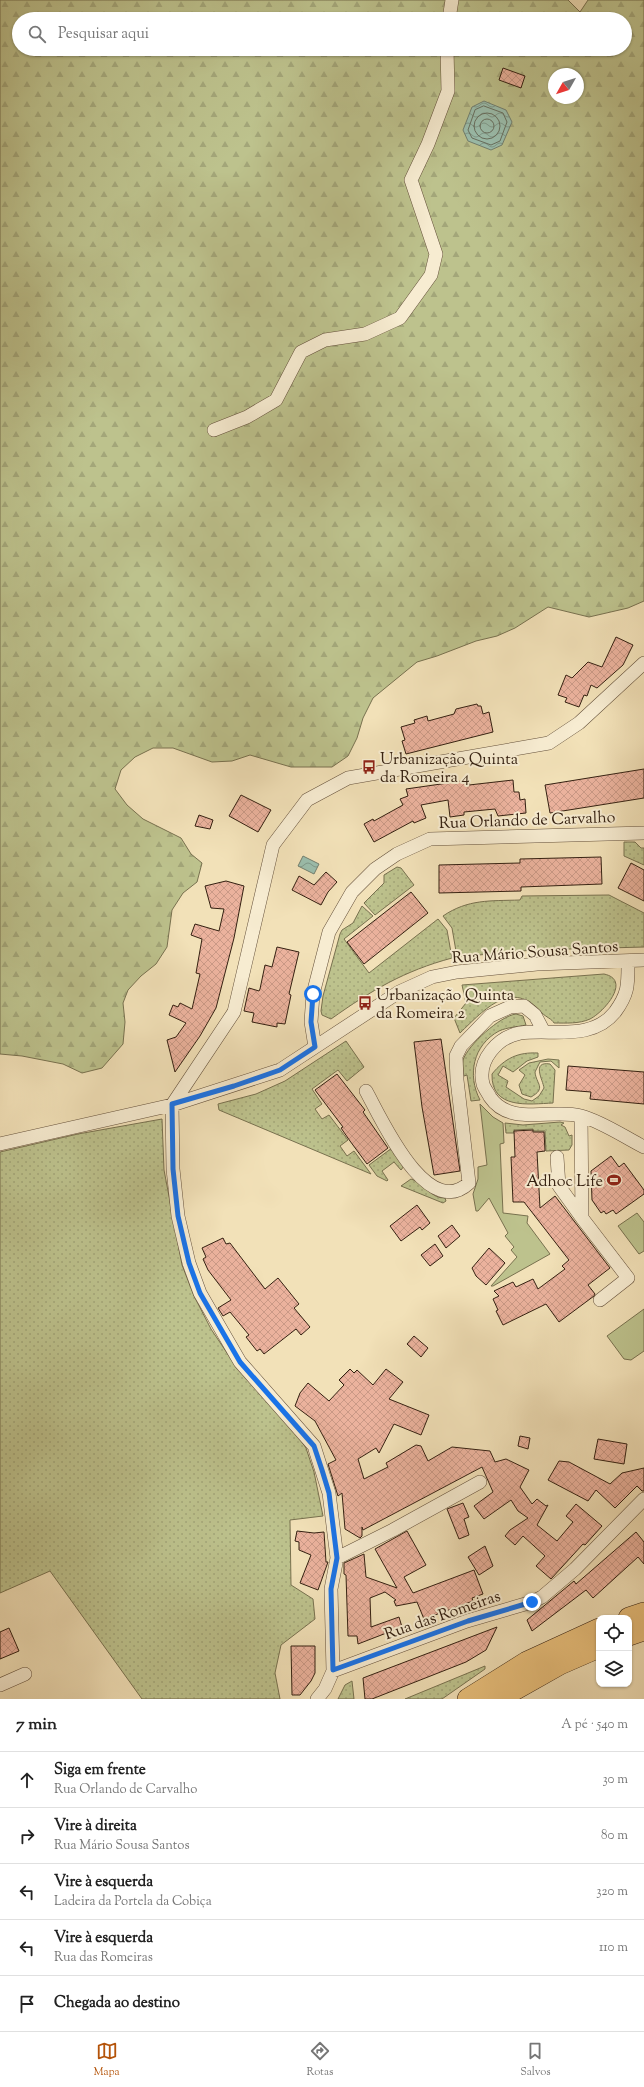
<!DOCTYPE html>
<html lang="pt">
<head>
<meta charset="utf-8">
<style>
	:root { --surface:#fff; --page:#f2f2f2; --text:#222; --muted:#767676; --line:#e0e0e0; --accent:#b45309 }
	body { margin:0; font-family:"Sorts Mill Goudy",serif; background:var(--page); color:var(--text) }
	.controls { position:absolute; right:12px; bottom:12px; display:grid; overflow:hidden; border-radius:8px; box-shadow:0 1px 3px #0004 }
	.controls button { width:36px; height:36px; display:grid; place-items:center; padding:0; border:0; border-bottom:1px solid var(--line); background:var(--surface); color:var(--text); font:20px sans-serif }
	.compass { position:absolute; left:548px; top:68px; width:36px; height:36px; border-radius:50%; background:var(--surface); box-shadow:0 1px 3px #0004; rotate:231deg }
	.stop { position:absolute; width:12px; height:12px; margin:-9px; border:3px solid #1a73e8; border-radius:50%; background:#fff }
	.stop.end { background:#1a73e8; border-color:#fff; box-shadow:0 1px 4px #0008 }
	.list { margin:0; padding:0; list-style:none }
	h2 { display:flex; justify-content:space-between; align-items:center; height:52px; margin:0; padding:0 16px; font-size:17px }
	h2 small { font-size:13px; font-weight:400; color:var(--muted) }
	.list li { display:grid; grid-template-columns:26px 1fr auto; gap:12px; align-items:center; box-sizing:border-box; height:56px; padding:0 16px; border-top:1px solid var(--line) }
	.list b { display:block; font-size:15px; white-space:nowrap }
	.list p { margin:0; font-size:13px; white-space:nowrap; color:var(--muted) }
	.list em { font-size:13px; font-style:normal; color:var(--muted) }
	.icon { flex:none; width:22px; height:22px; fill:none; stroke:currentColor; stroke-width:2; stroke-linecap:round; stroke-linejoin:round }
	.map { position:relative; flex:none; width:644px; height:1699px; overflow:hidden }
	.search { position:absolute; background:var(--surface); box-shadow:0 1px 3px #0004; left:12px; right:12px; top:12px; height:44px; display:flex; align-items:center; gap:10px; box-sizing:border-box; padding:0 14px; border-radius:22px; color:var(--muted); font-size:15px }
	.sheet { height:332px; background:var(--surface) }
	nav { display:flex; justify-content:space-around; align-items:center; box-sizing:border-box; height:56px; border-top:1px solid var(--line); background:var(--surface); font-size:11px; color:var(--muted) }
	nav a { display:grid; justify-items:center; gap:2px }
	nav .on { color:var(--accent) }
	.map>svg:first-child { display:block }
	.grass { fill:url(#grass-dots); stroke:#78714f }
	.forest { fill:url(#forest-firs); stroke:#78714f; fill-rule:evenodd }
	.garden { fill:#bdc28d; stroke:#78714f }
	.water { fill:url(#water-waves); stroke:#727f6f }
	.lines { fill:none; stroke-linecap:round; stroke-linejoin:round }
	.shore { stroke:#686f5f; stroke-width:1 }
	.building { fill:url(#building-cross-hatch); stroke:#342011 }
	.minor-casing { stroke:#64503b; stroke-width:14 }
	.primary-casing { stroke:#342011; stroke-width:22 }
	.minor { stroke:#f7ecd1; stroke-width:13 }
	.primary { stroke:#e9c07c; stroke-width:21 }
	.route { stroke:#1a73e8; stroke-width:5 }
	.labels { text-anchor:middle; stroke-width:4; stroke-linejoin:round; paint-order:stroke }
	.poi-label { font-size:16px; fill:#342011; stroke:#f7ecd1; text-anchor:start }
	.street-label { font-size:16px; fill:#342011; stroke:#f7ecd1 }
</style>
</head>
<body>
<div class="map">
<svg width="644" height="1699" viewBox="0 0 644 1699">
	<defs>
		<pattern id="grass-dots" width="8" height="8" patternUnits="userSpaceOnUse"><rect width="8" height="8" fill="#bdc28d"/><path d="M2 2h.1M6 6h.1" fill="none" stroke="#a3a679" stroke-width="1.8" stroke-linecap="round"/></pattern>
		<pattern id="forest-firs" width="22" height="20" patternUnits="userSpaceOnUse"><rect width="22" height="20" fill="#bdc28d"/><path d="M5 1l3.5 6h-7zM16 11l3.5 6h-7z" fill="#a3a679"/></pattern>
		<pattern id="water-waves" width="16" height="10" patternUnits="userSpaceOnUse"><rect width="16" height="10" fill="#9bbead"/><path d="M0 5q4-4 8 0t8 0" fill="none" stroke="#7f9a8b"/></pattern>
		<pattern id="building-cross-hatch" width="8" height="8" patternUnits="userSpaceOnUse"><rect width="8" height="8" fill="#ebb29d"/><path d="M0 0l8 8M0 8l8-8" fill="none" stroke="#ca9986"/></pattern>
	</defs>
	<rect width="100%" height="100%" fill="#f2e1b8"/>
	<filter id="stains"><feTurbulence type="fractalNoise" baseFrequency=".005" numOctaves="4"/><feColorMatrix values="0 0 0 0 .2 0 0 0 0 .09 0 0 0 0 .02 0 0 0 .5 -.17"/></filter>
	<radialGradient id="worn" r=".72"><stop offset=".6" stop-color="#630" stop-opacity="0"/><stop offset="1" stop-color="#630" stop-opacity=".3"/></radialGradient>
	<path class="grass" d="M624,842h11l6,6h3v17l-20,-9z
		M397,867l4,1 13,17 -39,30 -11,-12 20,-20v-8z
		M609,895l35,18v34l-111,3 -76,7 -5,-29 -9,-12c25,-17 47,-15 77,-16l2,-4z
		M362,906l11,10 -29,23 25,34 69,-54 9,11 5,28c-48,13 -80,32 -121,61l-9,-4 -1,-4 2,-15 17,-62 2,-4 11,-7z
		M604,974c28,6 0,38 -14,45 -11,5 -24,4 -36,4 -2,-4 -8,-6 -12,-10 -30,-35 -57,-4 -82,20l-6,-15 12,-15 -4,-18z
		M516,1014l7,2 3,9c-9,2 -18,2 -27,6 -26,14 -32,44 -19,69l-9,1 -4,-26 -3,1c-1,-5 -2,-11 -1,-16 5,-15 37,-44 53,-46z
		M346,1041l18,26 -17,14 -9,-11 -26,19 10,15 -7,5 7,10 7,-4 19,25 -8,6 7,10 7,-5 17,23 -152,-64 -1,-6 38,-10 29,-13z
		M538,1053v4l-11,4 -14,11 -10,-6 -5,9 10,6 -2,6 18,12 8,2 7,-5 5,-8c-1,-8 -13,-27 6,-24l5,6 -2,33c-24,1 -62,7 -61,-29 13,-16 26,-22 46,-21z
		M548,1059l11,1v8l-8,-7 -11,1 -5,10c1,12 12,16 -4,25l-9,-3 -3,-9 6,-10 -6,-5 10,-7z
		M162,1119l2,51 18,95 12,31 17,33 24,36 61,68 10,15 8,24 9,44 -33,4 1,65 22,14 2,20 -34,26 -6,28 5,26h-138l-92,-128 -50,22v-441l78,-18z
		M560,1122l4,1 -3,2 4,2 4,9 3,-1v10l-3,5 -23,1 -1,-20h-11l-1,-2 -19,1v3h-8l-1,-10 18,2z
		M392,1148l12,18 -3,4 -7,-8 -12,9 6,9 -1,1 -10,-5 -8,-11z
		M411,1179c12,3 20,20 34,19l1,3 -3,2 -42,-17z
		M485,1666v3l-43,30h-37z
		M352,1681l2,18h-16l7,-14z"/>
	<path class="forest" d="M0,0h568l12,12 8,-12h56v601l-16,7 -39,9 -41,-10 -33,21 -18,8 -21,5 -39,15 -20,6 -44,36 -10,20 -6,20 -9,18 -16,11h-41l-41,-12 -18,6 -20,1 -39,-14h-20l-18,9 -14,13 -6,19 12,16 16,14 38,19 10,16 11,9 -5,19 -14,11 -11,17 -5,37 -11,17 -15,12 -13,14 -5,13 2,19 -2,22 -21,24 -20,5 -19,-9 -41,-8 -22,-2zM19,19h606v30h-606zM554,74h24v24h-24z"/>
	<path class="garden" d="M480,1104l13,13 10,6 1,20 -4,1 3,69 25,3 -1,7 23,31 -57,32h-2l26,-29 -6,-7 3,-3 -9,-11 3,-3 -19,-35 -11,13h-2l-3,-17 5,-15v-12l9,-2z
		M637,1213l7,9v29l-5,3 -21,-28z
		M644,1309v42l-13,9 -7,-1 -17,-23z"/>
	<path class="water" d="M484,101l22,9 6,12 -10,23 -11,5 -23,-9 -5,-11 9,-23z
		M303,856l16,8 -5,10 -16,-8z"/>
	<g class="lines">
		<path class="shore" d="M484,106l19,7 4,9 -7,19 -9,4 -19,-7 -4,-8 7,-20z
			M474 126a13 13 0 1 1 26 0a13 13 0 1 1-26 0Z
			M480 126a7 7 0 1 1 14 0a7 7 0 1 1-14 0Z"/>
	</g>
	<path class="building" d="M503,68l22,8 -4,12 -22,-8z
		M616,637l17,8 -10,20 -26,23 -6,-3 -4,11 -3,-1 -5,12 -14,-5 2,-4 -9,-3 8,-20 6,3 16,-16 14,5z
		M477,704l1,2h3l2,8 6,-2 4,20 -87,22 -4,-13 3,-1 -4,-13 14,-4 -1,-3 13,-4 1,5 26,-7 2,-5z
		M644,769v29l-94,15 -5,-28z
		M469,780v5l44,-5 1,12h5l1,8 5,-1 1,14 -28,3 -3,-7 -31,3v3l-14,2 -2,-17 -27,5 5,13 -12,5 -1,-2 -39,21 -10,-18 9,-5 1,2 29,-16 -3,-6 8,-3 -2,-7z
		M241,795l30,15 -13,22 -29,-16z
		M199,815l14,5 -3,9 -15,-3z
		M601,857l1,27 -81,3v4l-82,2v-28l81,-2v-4z
		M631,863l13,7v31l-26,-13z
		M326,872l11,10 -9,10 -7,13 -29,-15 7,-14 15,9z
		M226,881l18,5 -10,52 -18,70 -16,28 -25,36 -8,-32 9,-3 10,-14 -17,-8 4,-10 5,2 2,-4 12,6 8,-35 -4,-1 6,-34 -11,-4 4,-11 24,7 5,-22 -13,-1 -6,-22z
		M411,892l17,21 -64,51 -17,-22z
		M277,947l22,5 -10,42 2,1 -6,29 -8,-1v4l-25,-5 2,-9 -10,-2 5,-23 10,3 1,-2 5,-24 7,2z
		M441,1039l19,132 -26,4 -12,-68 -8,-65z
		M568,1066l76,6v32l-54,-5 1,-7 -25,-2z
		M337,1074l28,36 -2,2 25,36 -21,16 -17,-23 -9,-13 2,-1 -28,-37z
		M533,1130v2h11l1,19 -8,1 3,56 15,-12 55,72 -22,17 7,9 -1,2 -35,26 -13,-18 -43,21 -7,-14 2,-1 -5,-11 6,-3 -5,-5 19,-9 3,5 17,-8 5,10 27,-20 -3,-3 7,-6 -45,-58h-11l-2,-45h4l-1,-26z
		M611,1156l8,11 5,-4 20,27v4l-28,20 -3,-4 -7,4 -2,-3 -3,2 -9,-13 -1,-29z
		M417,1205l13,18 -8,7 -2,-3 -19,14 -11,-15z
		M452,1225l8,11 -14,12 -8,-12z
		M223,1238l3,6 4,-1 35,46 13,-11 21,26 -5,4 16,19 -9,8 -5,-6 -32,25 -4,-5 -3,2 -11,-14 3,-2 -19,-23 -7,4 -5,-8 13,-8 -23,-30 -5,-11 3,-2 -4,-9z
		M435,1244l8,12 -13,10 -9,-11z
		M489,1248l16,15 -19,22 -10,-9 -4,-8z
		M414,1336l14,12 -7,9 -14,-13z
		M350,1369l4,4 3,-3 16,15 13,-16 17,13 -14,17 40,16 -8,20 -27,-11 -15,29 -3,-5 -18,11 6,20 24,-12 -2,-4 30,-18 5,1 7,15 24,-14 38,4 5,11 11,-3 23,11 -9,17 12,17 5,-5 9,7 2,-1 -11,20 20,16 16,-19 -7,-6 10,-12 26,22 -17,19 -2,-1 -32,35 -15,-13 9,-10 -22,-20 -8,9 -10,-9 5,-6 18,-12 -10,-7 -7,-11 -27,19 -10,-13 19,-14 -11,-25 -119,63 -1,-3v9l-2,2 -15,-9 -3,-36 -4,3 -10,-32 8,-4 -21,-39 -20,-15 5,-13 8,-10 21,18 15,-16 -5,-5z
		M520,1436l10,2 -2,11 -10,-3z
		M598,1439l29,5 -3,20 -30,-5z
		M559,1461l10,1 41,22 12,-11 22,-5v23h-2l-5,-5 -22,22 -19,-18 -8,11 -40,-21z
		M463,1503l6,14 -5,2 5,16 -10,4 -12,-30z
		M297,1531l17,2 10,-1 2,30h2l-10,28 -18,-7 11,-28 -12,-5v-8l-4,-1z
		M407,1531l19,34 -22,12 9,16 61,-23 9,24 -11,4 1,3 -49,18 -7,-17 -21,4 -2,-5 2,-1 -11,-8 -15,6 1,29 28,-10 3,10 -44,17 -1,-8h-9l-2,-61 -2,-1v-11l20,-9 2,23 31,11 -22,-39z
		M636,1532l8,10v22l-6,-7 -45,41 -7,-8 -54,41 -5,-11 47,-39 2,3z
		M485,1546l8,20 -14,9 -11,-18z
		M497,1627l-11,23 -20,12 -94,37h-7l-2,-21z
		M9,1628l10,23 -19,8v-27z
		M291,1646h24v27l-4,8 -11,14h-8z"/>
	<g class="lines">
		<defs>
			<path id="minor" d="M449,19l3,-19
				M214,430l33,-13 29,-17 25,-48 24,-12 40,-6 35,-16 31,-43 5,-21 -25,-74 17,-36 20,-53 -1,-42
				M628,961c0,23 1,32 -13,51 -23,29 -62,17 -95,21 -22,4 -43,27 -37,51 1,4 5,9 7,13 20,30 62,11 91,19 22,6 43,21 63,31
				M315,1047l-4,-25 2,-28 16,-62 23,-40 23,-23 22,-15 33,-15 214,-6
				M366,1091c15,27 61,131 103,92l-12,-103 -1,-24 5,-10 29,-30 20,-9 14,-1 11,9 9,17
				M581,1116l1,102 46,60 -28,22
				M0,1144l172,-39 108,-35 119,-78 33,-15 25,-5 80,-8 107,-4
				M557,1157l2,29 23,32
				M337,1558l56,-28 87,-48
				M333,1671l134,-50 65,-19 10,-5 33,-28 69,-70
				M0,1685l25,-11
				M317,1699l8,-10 8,-18 -2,-82 6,-31 -8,-65 -15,-47 -74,-84 -40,-69 -11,-30 -11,-47 -5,-47 -1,-64 62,-93 39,-167 34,-45 41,-22 201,-35 30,-20 65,-60"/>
			<path id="primary" d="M629,1618l15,-5
				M629,1635l15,-5
				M468,1699l59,-37 72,-33
				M498,1699l62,-35 39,-17"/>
		</defs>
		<use href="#minor" class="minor-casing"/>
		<use href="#primary" class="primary-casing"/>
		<use href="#minor" class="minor"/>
		<use href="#primary" class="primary"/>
	</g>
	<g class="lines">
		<path class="route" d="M313,994l-2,28 4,25 -35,23 -46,16 -62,18 1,65 5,47 11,47 11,30 40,69 74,84 8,24 7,23 8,65 -6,31 2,81 135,-49 64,-19"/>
	</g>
	<defs>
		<symbol id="bus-bare" viewBox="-9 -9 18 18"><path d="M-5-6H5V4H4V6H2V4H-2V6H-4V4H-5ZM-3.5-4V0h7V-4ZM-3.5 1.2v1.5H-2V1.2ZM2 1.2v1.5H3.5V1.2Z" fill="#8f2418" stroke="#f7ecd1" stroke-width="2.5" paint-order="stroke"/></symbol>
		<symbol id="stadium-bare" viewBox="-9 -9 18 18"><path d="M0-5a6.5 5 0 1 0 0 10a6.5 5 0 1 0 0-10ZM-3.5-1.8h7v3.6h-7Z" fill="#8f2418" stroke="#f7ecd1" stroke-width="2.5" paint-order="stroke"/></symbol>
	</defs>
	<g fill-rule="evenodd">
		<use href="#bus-bare" x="359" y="757" width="20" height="20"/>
		<use href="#bus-bare" x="355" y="993" width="20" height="20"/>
		<use href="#stadium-bare" x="604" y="1170" width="20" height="20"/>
	</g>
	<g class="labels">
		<g class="poi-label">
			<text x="380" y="764">Urbanização Quinta<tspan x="380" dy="18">da Romeira 4</tspan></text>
			<text x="376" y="1000">Urbanização Quinta<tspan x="376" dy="18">da Romeira 2</tspan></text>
			<text x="603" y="1186" text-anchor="end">Adhoc Life</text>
		</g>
		<g class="street-label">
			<text transform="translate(527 819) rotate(-2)" y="6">Rua Orlando de Carvalho</text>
			<text transform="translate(535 951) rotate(-4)" y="6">Rua Mário Sousa Santos</text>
			<text transform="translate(442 1614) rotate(-19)" y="6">Rua das Romeiras</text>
		</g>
	</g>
	<rect width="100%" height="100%" filter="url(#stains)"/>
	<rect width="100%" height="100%" fill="url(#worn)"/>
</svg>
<div class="controls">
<button><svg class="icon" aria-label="locate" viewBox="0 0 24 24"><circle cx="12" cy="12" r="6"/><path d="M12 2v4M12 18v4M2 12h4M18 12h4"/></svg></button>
<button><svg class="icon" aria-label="layers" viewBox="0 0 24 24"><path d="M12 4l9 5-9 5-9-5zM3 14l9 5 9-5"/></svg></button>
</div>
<svg class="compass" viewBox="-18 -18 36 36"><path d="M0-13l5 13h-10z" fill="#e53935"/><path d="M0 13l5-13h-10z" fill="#767676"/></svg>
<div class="stop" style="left:313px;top:994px"></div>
<div class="stop end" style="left:532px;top:1602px"></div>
<div class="search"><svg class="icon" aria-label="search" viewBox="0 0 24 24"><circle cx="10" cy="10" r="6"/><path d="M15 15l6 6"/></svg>Pesquisar aqui</div>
</div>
<section class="sheet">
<h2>7 min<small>A pé · 540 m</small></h2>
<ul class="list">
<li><svg class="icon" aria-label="ahead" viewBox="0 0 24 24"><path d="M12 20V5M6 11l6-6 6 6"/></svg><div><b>Siga em frente</b><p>Rua Orlando de Carvalho</p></div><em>30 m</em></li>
<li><svg class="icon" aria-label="right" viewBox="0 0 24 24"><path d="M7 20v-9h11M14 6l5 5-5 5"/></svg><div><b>Vire à direita</b><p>Rua Mário Sousa Santos</p></div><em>80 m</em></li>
<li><svg class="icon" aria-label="left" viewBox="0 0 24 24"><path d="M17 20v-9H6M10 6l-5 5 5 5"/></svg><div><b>Vire à esquerda</b><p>Ladeira da Portela da Cobiça</p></div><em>320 m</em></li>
<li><svg class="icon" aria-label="left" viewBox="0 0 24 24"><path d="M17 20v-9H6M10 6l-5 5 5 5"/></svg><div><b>Vire à esquerda</b><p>Rua das Romeiras</p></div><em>110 m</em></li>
<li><svg class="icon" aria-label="arrive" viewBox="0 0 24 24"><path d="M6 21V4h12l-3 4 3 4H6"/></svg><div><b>Chegada ao destino</b></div></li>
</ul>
</section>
<nav>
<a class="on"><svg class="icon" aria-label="map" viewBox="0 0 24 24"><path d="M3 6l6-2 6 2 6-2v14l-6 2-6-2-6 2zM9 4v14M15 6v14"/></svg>Mapa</a>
<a><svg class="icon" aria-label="directions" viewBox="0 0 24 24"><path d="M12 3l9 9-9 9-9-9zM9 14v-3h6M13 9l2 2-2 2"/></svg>Rotas</a>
<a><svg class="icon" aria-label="saved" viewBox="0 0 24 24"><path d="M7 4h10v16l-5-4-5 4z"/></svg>Salvos</a>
</nav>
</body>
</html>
